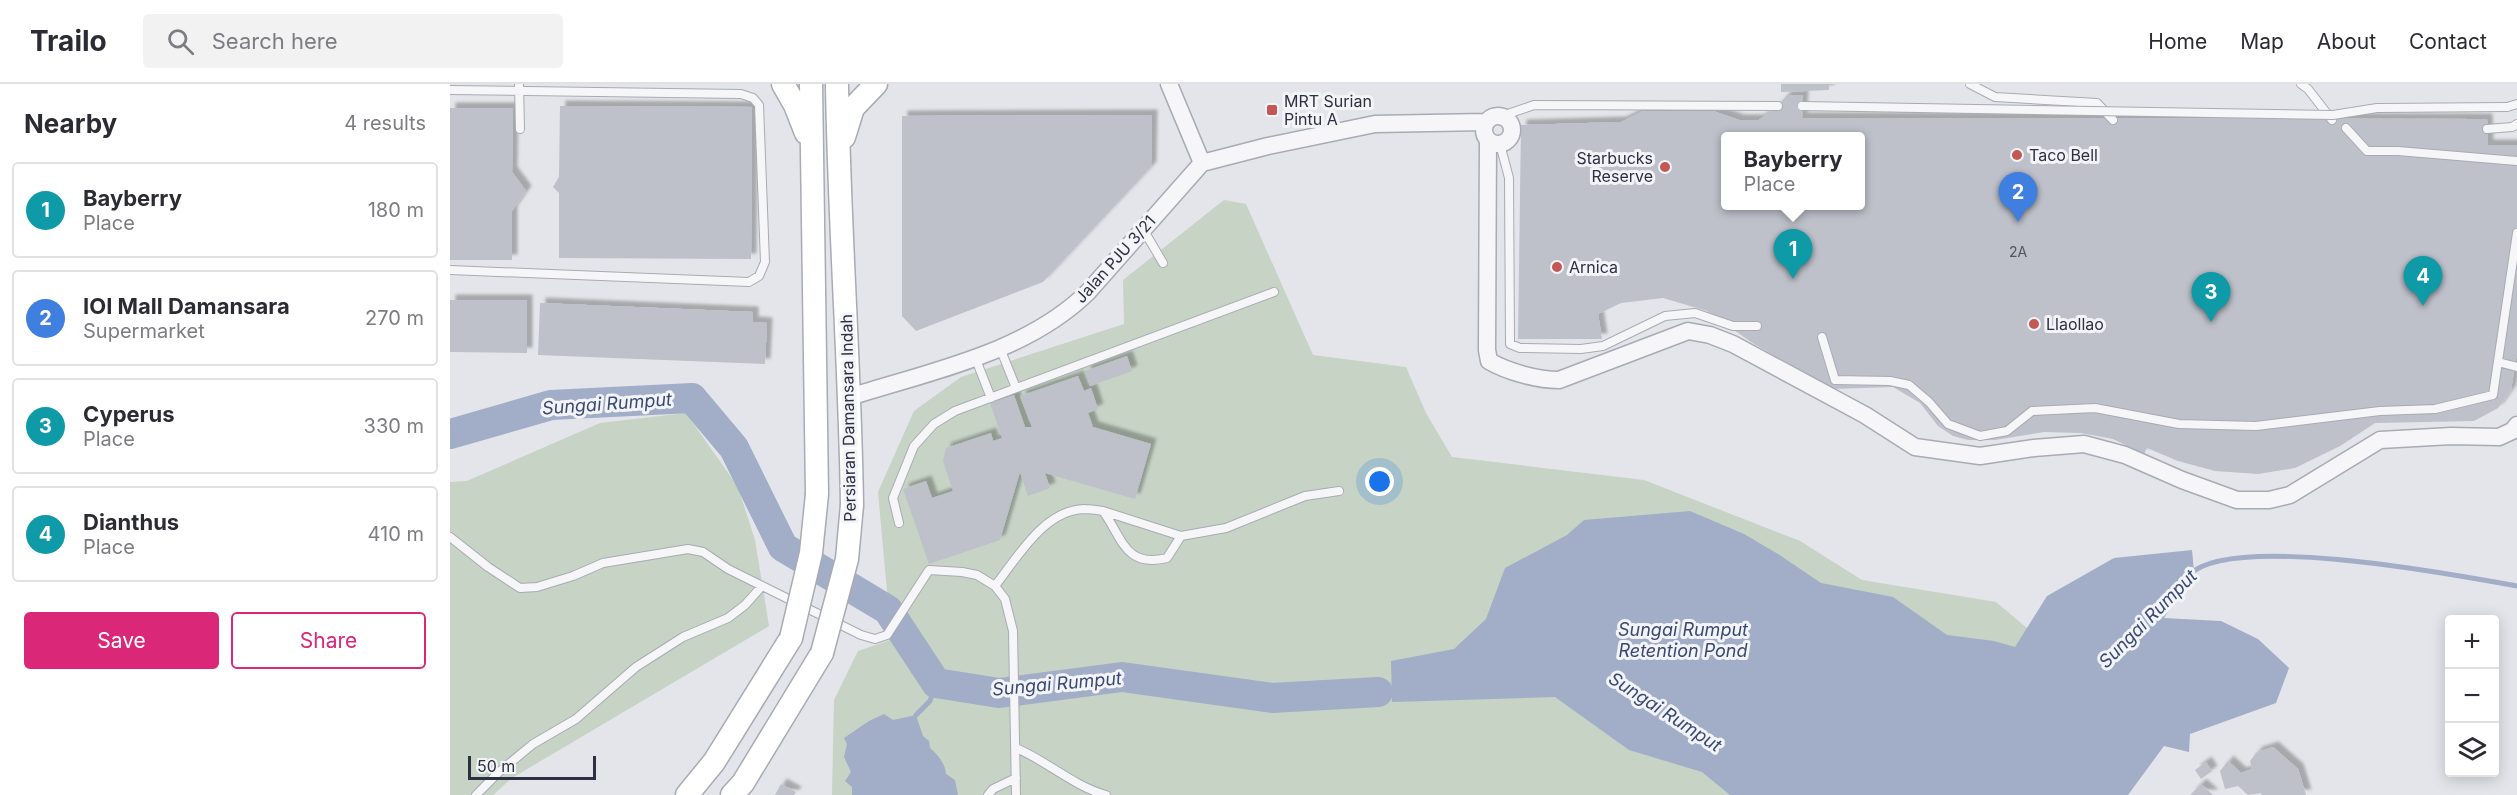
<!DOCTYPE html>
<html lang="en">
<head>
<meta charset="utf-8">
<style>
	:root { --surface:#fff; --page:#f2f2f3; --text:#2b2b33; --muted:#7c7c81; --line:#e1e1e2; --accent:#db2777 }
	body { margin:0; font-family:Inter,sans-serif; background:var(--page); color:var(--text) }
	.controls { position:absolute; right:18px; bottom:18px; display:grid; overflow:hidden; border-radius:6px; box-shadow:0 3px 15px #0003 }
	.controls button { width:54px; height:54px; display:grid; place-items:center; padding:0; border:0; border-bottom:2px solid var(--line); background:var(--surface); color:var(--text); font:30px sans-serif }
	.scale { position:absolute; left:18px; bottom:15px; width:128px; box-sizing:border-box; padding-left:6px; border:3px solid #2c3041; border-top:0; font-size:16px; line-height:21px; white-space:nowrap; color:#2c3041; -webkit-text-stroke:4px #f3f4f8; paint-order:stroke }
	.you { position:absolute; left:930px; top:398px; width:21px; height:21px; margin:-15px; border:4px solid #fff; border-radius:50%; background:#1a73e8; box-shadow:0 0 0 9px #1a73e833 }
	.badge { display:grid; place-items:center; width:39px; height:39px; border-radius:50%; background:var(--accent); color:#fff; font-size:20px; font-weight:700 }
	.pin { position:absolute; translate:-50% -50px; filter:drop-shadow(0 2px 3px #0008) }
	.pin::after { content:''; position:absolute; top:32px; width:21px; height:18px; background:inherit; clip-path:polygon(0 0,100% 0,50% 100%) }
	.popup { position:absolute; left:1271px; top:48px; width:144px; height:78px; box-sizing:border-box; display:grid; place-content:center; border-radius:6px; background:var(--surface); filter:drop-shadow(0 2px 4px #0005); font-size:20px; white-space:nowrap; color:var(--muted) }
	.popup b { font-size:22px; color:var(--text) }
	.popup::after { content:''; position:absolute; left:50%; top:100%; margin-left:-12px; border:12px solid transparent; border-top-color:var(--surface) }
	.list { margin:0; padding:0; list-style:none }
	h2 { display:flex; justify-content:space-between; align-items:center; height:78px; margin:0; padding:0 24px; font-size:26px }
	h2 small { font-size:20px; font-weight:400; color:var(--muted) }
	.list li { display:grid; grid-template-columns:39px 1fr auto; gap:18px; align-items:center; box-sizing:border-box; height:96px; margin:0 12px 12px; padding:0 12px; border:2px solid var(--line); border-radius:6px }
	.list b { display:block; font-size:22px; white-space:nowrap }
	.list p { margin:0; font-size:20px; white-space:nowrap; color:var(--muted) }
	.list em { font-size:20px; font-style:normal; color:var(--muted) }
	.actions { display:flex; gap:12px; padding:18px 24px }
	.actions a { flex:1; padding:14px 0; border:2px solid var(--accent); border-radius:6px; text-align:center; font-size:21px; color:var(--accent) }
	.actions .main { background:var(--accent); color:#fff }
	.icon { flex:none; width:33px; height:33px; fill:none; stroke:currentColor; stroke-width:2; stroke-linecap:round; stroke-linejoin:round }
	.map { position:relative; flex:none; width:2067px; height:711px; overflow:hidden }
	header { display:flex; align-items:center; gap:36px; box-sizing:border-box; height:84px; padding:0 30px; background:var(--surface); border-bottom:2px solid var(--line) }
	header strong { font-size:28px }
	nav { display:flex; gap:33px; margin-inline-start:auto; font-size:21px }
	.search { width:420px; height:54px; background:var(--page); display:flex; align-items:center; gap:15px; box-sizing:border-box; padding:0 21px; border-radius:6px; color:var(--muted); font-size:22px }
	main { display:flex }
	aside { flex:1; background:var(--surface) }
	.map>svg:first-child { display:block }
	.green { fill:#c6d3c5 }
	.water { fill:#a2adc7 }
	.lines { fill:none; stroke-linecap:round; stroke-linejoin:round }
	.stream { stroke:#a2adc7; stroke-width:5 }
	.river { stroke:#a2adc7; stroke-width:30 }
	.building { fill:#bec0ca; fill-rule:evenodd; filter:url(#shadow) }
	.service-casing { stroke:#a8abb4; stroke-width:10 }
	.minor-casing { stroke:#a8abb4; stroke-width:19 }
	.secondary-casing { stroke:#a8abb4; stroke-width:25 }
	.service { stroke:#f6f6f9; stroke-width:8 }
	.minor { stroke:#f6f6f9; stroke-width:16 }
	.secondary { stroke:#fff; stroke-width:22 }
	.service-bridge-casing { stroke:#a8abb4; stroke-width:10; stroke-linecap:butt }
	.secondary-bridge-casing { stroke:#a8abb4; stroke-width:25; stroke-linecap:butt }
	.service-bridge { stroke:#f6f6f9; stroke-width:8 }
	.secondary-bridge { stroke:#fff; stroke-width:22 }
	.poi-dot { fill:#c35754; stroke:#f3f4f8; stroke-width:2 }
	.labels { text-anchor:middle; stroke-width:6; stroke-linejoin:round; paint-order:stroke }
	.number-label { font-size:14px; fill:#505463 }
	.poi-label { font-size:16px; fill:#2c3041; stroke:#f3f4f8; text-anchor:start }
	.street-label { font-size:16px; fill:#2c3041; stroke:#f3f4f8 }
	.water-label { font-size:18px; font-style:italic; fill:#3a4972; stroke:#f3f4f8 }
</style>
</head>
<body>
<header>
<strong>Trailo</strong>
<div class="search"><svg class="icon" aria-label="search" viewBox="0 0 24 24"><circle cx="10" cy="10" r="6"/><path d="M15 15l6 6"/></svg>Search here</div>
<nav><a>Home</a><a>Map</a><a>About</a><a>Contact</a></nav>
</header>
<main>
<aside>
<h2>Nearby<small>4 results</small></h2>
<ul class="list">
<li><span class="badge" style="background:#0f9aa8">1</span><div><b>Bayberry</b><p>Place</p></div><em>180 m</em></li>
<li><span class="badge" style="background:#3f7fe0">2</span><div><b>IOI Mall Damansara</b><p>Supermarket</p></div><em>270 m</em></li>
<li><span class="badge" style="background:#0f9aa8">3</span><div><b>Cyperus</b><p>Place</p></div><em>330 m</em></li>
<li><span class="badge" style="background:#0f9aa8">4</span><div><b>Dianthus</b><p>Place</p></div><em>410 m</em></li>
</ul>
<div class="actions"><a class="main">Save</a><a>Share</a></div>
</aside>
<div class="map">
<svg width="2067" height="711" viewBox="0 0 2067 711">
	<defs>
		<filter id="shadow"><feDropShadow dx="5.5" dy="-5.5" stdDeviation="1.5" flood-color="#0004"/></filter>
	</defs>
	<rect width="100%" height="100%" fill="#e3e5ea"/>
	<path class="green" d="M774,116l22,4 67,151 93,12 20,46 26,44 192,23 156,61 62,39 134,22 50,42 45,151h-1259l2,-95 24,-49 38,-13 -9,-47 -9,-99 36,-81 47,-34 163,-53 -1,-44z
		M236,329l52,74 17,53 14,86 -257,152 -19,17h-43v-313l17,-1 133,-58z"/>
	<path class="water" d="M1240,427l54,23 34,20 43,29 72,14 54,38 47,6 21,6 32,-51 67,-38 78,-8 2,21 -30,47 57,3 37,18 31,29 -13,35 -86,31 -1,18 -25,-6 -36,49h-398l-28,-23 -73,-22 -74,-53 -163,5 -1,-41 63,-12 32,-30 19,-51 62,-33 17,-15z
		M434,630l9,6 23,-5 7,21 6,5 1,7c8,7 15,15 16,26l9,6 3,15h-106v-8l-7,-6 6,-9 -7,-15 3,-13 -3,-6 25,-17z"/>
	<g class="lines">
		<path class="stream" d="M1739,491c42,-43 267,0 328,11
			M466,631l14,-14 6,-18"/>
		<path class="river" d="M0,350l101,-29 141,-7 42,50 49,99 105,63 48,73 63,10 123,-16 150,21 106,-6"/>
	</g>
	<path class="building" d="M1331,0h48v6l-48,2z
		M1337,11h16l-1,23 685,1 1,26h29v208l-6,37 -13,18 -24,13 -99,2 -35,23 -45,22 -37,6 -43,-3 -37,-10 -31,-13 -3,6 -31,-15 -32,-6 -37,-1 -49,8h-27l-15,-4 -15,-10 -18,-23 -27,-16 -61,2 -81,-47 -44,-31 -44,-13 -42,5 -23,11 4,25h-84l3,-214 100,-3 22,-11h70l26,9h20l19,-14zM1276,52h134v70h-134z
		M110,22l192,1 -1,152 -192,-1v-65l-6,-6 6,-10z
		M0,24h63l-1,64 14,19 -14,20v49h-62z
		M702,31l-1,52 -108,115 -127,49 -14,-15v-200z
		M0,216h77v53l-77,-1z
		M90,219l213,9v10l14,1 -2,41 -227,-9z
		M677,272l5,15 -42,15 -5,-15z
		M628,292l6,15 7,-3 7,21 -10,4 5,14 58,17 -16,55 -90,-26 5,15 -22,8 -8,-24 -20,68 -71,24 -26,-75 23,-8 6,17 21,-7 -10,-30 3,-13 45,-15 2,8 9,-3 -12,-35 24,-8 11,32h7l-12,-31z
		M1823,663l25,22 8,26h-46l2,-2 -14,2 -10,-9 -13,3 -5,-18 8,-10 13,12 11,-4 -2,-8 7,-9z
		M1756,678l6,9 -11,8 -6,-9z
		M331,700l15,8 -2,3h-19z
		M1751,700l12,11h-23z"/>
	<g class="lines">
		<defs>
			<path id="service" d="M69,0l1,45
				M1520,0l25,13 102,6 16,17
				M1851,0l7,5 24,31
				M0,6l291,4 12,4 6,7 6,157 -6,14 -10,6 -299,-12
				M2057,23l10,-3
				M1052,32l32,-11 244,1
				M1896,44l21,23h31l119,10
				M2037,45l25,-2 5,-3
				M1050,60l9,34 1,166 10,4 61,1 22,-3 62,-30 30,-3 38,13h24
				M693,145l20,34
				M1372,253l13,43 55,1 19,4 20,17 19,22 32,12 27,-5 25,-20 63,-3 84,16 77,2 124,-15 55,-2 58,-14 24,-162
				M550,264l16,40
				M525,273l16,41
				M2048,278l19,5
				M653,427l78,25 45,-8 79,-32 34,-5
				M449,439l-6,-25 21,-52 20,-22 21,-13 319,-119
				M0,453l38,30 32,21 17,-1 36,-11 30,-13 85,-14 15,3 25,17 133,66 14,4 12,-4 42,-65 33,2 15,3 18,11 10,13 8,32 3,164
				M545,502c22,-28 49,-76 89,-77 6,0 13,1 19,2 20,28 22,57 64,47l14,-22
				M566,664c31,13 57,38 90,47
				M26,711l23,-23 34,-28 43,-25 60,-52 47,-30 45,-19 17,-13 17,-19
				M538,711l5,-6 23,-11"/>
			<path id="minor" d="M719,0l33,79
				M1034 46a14 14 0 1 1 28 0a14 14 0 1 1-28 0Z
				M1038,56l-1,210 2,11c19,11 49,19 70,19l129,-49 22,4 23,9 132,71 50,32 65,9 54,-8 50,-4 41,11 57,25 55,20h32l21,-5 90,-55 71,-4 48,1 13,-6 5,-6
				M400,313c81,-26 176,-44 238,-105l114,-129 66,-17 107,-22 110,-2"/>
			<path id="secondary" d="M333,0l12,21 11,28
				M361,0l6,410
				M387,0c2,140 13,280 15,421
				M394,53l9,-29 23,-24
				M237,711l27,-33 77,-124
				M282,711l11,-12 79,-130"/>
		</defs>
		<use href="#service" class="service-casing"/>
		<use href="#minor" class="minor-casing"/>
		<use href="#secondary" class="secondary-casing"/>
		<use href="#service" class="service"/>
		<use href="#minor" class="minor"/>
		<use href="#secondary" class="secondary"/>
		<defs>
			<path id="service-bridge" d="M1352,22l531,9 44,-7 130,-1"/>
			<path id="secondary-bridge" d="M341,554l20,-85 6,-59
				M372,569l25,-94 5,-54"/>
		</defs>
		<use href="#service-bridge" class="service-bridge-casing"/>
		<use href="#secondary-bridge" class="secondary-bridge-casing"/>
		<use href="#service-bridge" class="service-bridge"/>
		<use href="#secondary-bridge" class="secondary-bridge"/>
	</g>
	<g class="poi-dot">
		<rect x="816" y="20" width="12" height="12" rx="3"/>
		<circle cx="1567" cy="71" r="6"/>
		<circle cx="1215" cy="83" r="6"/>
		<circle cx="1107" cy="183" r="6"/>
		<circle cx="1584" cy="240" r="6"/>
	</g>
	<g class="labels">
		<g class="number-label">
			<text x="1568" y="173">2A</text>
		</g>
		<g class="poi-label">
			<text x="834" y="23">MRT Surian<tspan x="834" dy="18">Pintu A</tspan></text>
			<text x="1579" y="77">Taco Bell</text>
			<text x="1203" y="80" text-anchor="end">Starbucks<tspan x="1203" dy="18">Reserve</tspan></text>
			<text x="1119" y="189">Arnica</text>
			<text x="1596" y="246">Llaollao</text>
		</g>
		<g class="street-label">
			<text transform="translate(665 175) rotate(-48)" y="6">Jalan PJU 3/21</text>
			<text transform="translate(398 334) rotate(-91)" y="6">Persiaran Damansara Indah</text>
		</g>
		<g class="water-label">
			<text transform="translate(157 320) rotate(-4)" y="6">Sungai Rumput</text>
			<text transform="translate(1698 535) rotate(-45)" y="6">Sungai Rumput</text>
			<text x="1233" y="552">Sungai Rumput<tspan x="1233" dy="21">Retention Pond</tspan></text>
			<text transform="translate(607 600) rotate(-5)" y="6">Sungai Rumput</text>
			<text transform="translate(1215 628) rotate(33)" y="6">Sungai Rumput</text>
		</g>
	</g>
</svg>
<div class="controls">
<button>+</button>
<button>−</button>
<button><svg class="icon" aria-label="layers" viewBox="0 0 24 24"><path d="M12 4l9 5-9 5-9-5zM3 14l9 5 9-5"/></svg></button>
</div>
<div class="scale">50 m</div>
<div class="you"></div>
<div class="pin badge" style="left:1343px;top:195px;background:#0f9aa8">1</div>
<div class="popup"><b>Bayberry</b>Place</div>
<div class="pin badge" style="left:1568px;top:138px;background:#3f7fe0">2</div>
<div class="pin badge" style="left:1761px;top:238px;background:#0f9aa8">3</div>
<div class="pin badge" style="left:1973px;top:222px;background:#0f9aa8">4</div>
</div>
</main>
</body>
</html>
